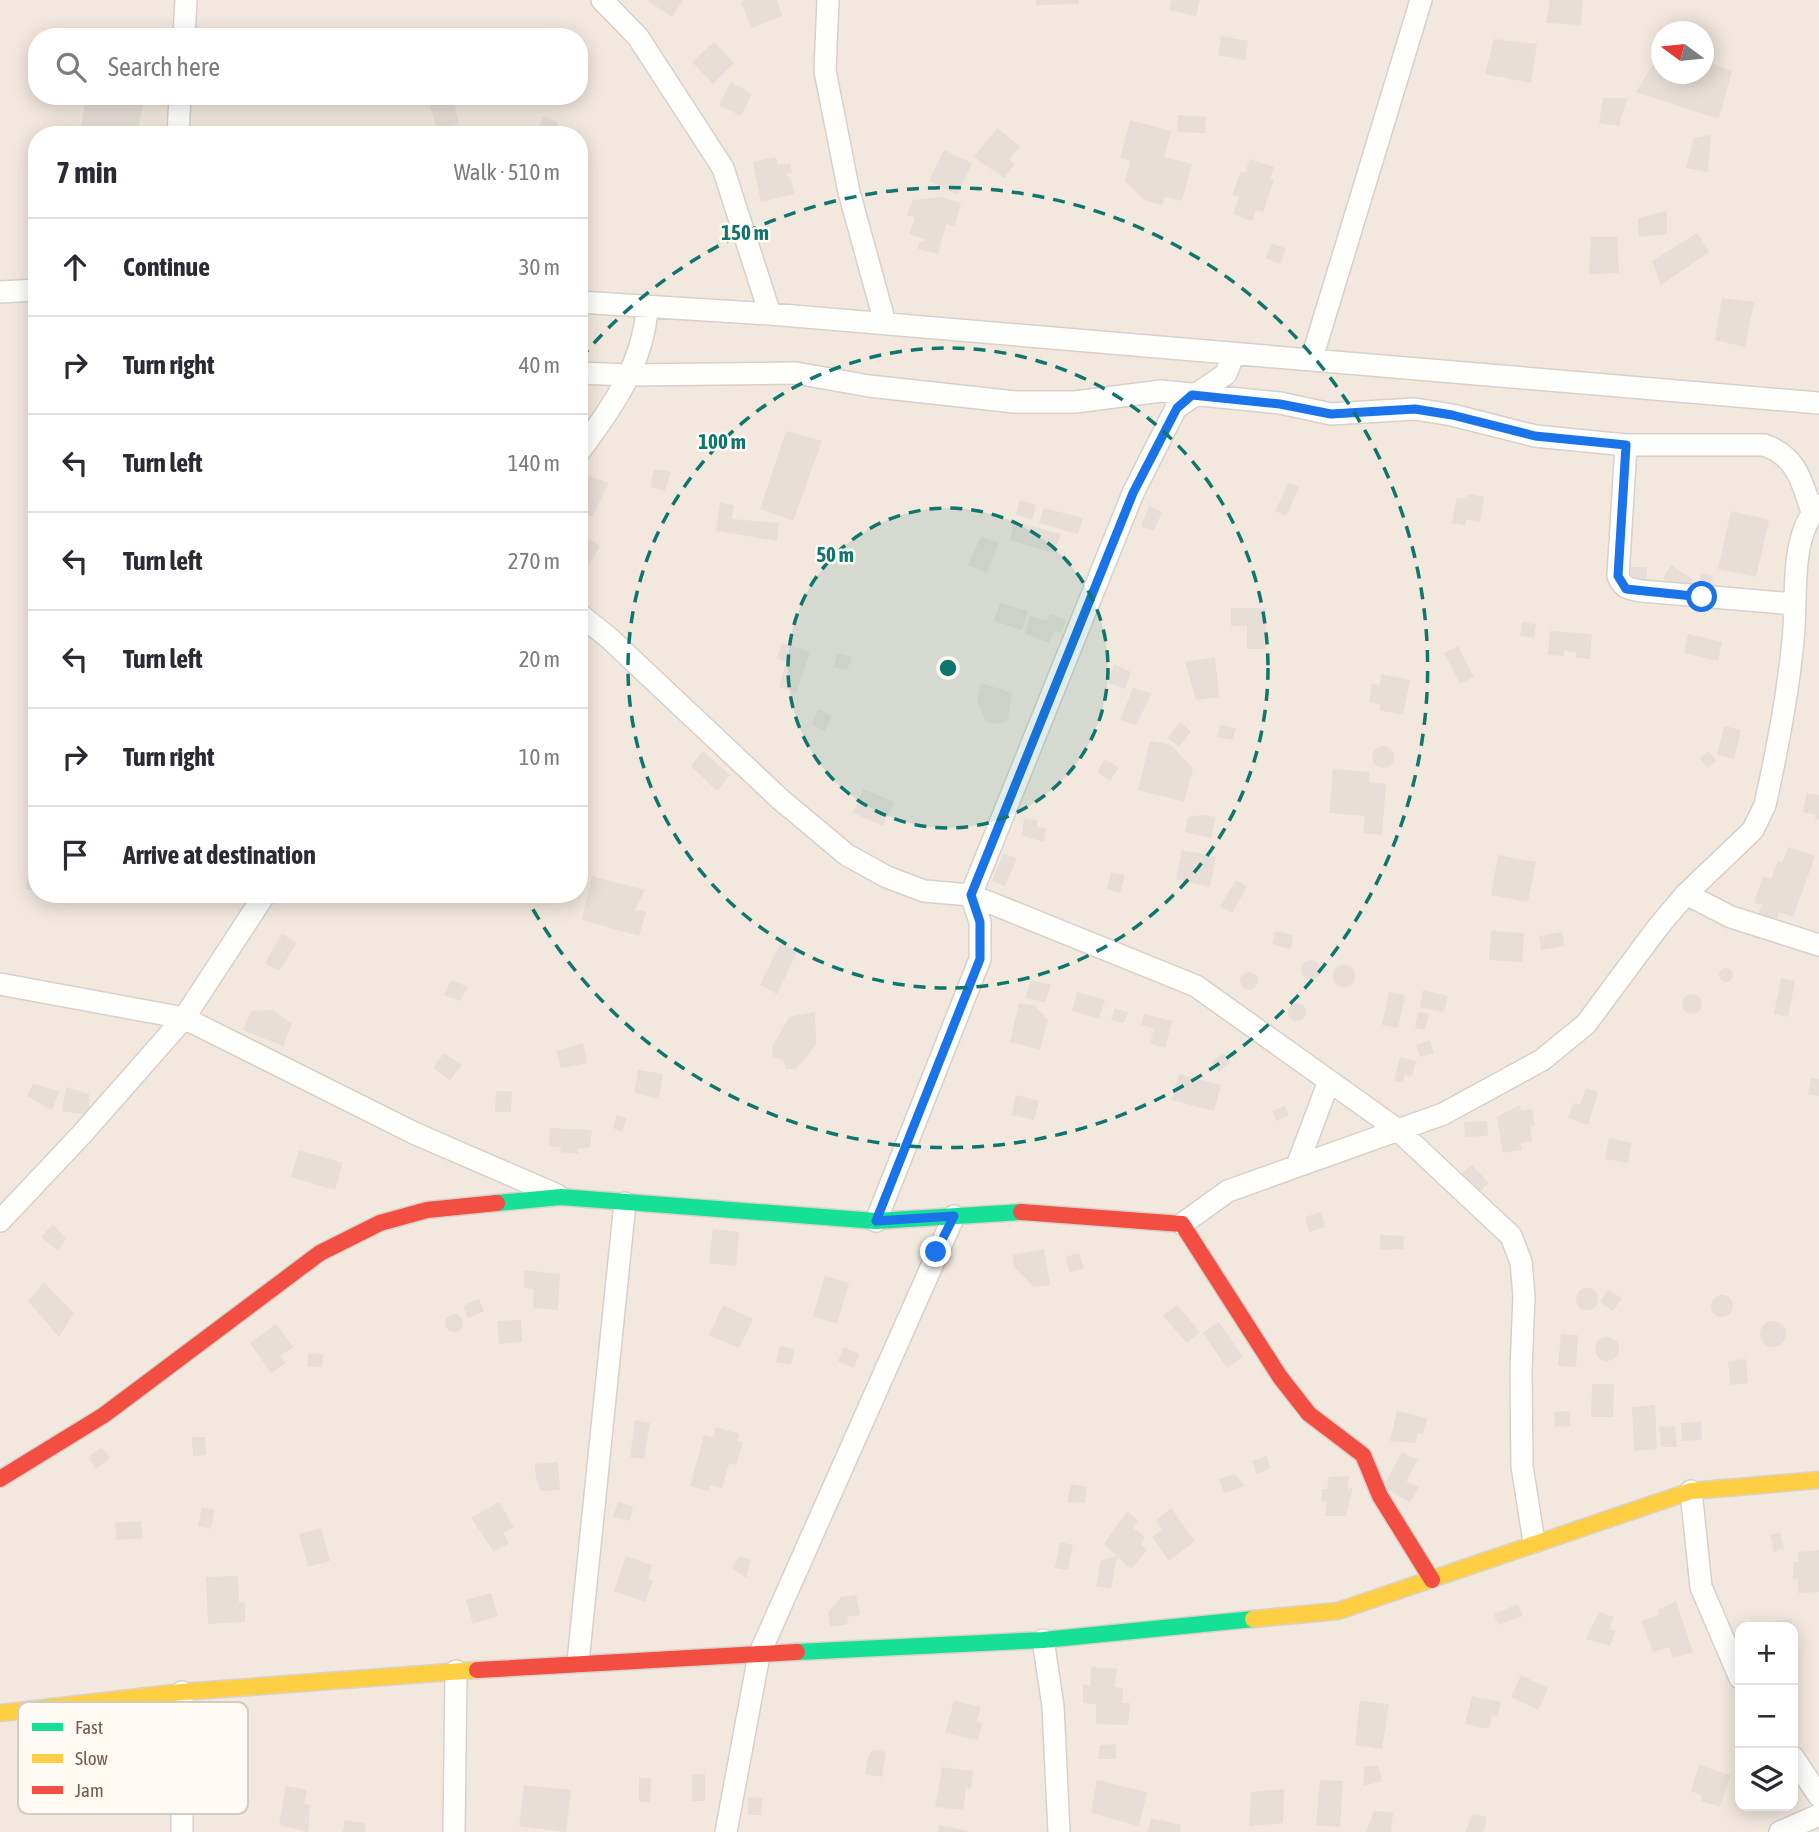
<!DOCTYPE html>
<html lang="en">
<head>
<meta charset="utf-8">
<style>
	:root { --surface:#fff; --page:#f2f2f3; --text:#2b2b33; --muted:#7c7c81; --line:#e1e1e2 }
	body { margin:0; font-family:"Asap Condensed",sans-serif; background:var(--page); color:var(--text) }
	.controls { position:absolute; right:21px; bottom:21px; display:grid; overflow:hidden; border-radius:14px; box-shadow:0 4px 18px #0003 }
	.controls button { width:63px; height:63px; display:grid; place-items:center; padding:0; border:0; border-bottom:2px solid var(--line); background:var(--surface); color:var(--text); font:35px sans-serif }
	.compass { position:absolute; left:1651px; top:21px; width:63px; height:63px; border-radius:50%; background:var(--surface); box-shadow:0 4px 18px #0003; rotate:285deg }
	.stop { position:absolute; width:21px; height:21px; margin:-16px; border:5px solid #1a73e8; border-radius:50%; background:#fff }
	.stop.end { background:#1a73e8; border-color:#fff; box-shadow:0 2px 7px #0008 }
	.list { margin:0; padding:0; list-style:none }
	h2 { display:flex; justify-content:space-between; align-items:center; height:91px; margin:0; padding:0 28px; font-size:30px }
	h2 small { font-size:23px; font-weight:400; color:var(--muted) }
	.list li { display:grid; grid-template-columns:46px 1fr auto; gap:21px; align-items:center; box-sizing:border-box; height:98px; padding:0 28px; border-top:2px solid var(--line) }
	.list b { display:block; font-size:26px; white-space:nowrap }
	.list em { font-size:23px; font-style:normal; color:var(--muted) }
	.icon { flex:none; width:38px; height:38px; fill:none; stroke:currentColor; stroke-width:2; stroke-linecap:round; stroke-linejoin:round }
	.map { position:relative; flex:none; width:1819px; height:1832px; overflow:hidden }
	.search { position:absolute; background:var(--surface); box-shadow:0 4px 18px #0003; left:28px; top:28px; width:560px; height:77px; display:flex; align-items:center; gap:18px; box-sizing:border-box; padding:0 24px; border-radius:28px; color:var(--muted); font-size:26px }
	.panel { position:absolute; background:var(--surface); box-shadow:0 4px 18px #0003; left:28px; top:126px; width:560px; height:777px; border-radius:28px }
	.map>svg:first-child { display:block }
	.residential { fill:#f2e8de; fill-rule:evenodd }
	.building { fill:#e6ded7 }
	.lines { fill:none; stroke-linecap:round; stroke-linejoin:round }
	.street-casing { stroke:#d7d1cb; stroke-width:24 }
	.fast-casing { stroke:#d9d2cb; stroke-width:19 }
	.slow-casing { stroke:#d9d2cb; stroke-width:19 }
	.jam-casing { stroke:#d9d2cb; stroke-width:19 }
	.street { stroke:#fefefd; stroke-width:21 }
	.fast { stroke:#16e098; stroke-width:16 }
	.slow { stroke:#ffcf43; stroke-width:16 }
	.jam { stroke:#f24e42; stroke-width:16 }
	.route { stroke:#1a73e8; stroke-width:9 }
	.ring { fill:none; stroke:#0f766e; stroke-width:3.5; stroke-dasharray:12 9 }
	.key { fill:#fffaf3; stroke:#d7cbc1; stroke-width:2 }
	.key-label { font-size:19px; fill:#7a5c4d }
	.centre { fill:#0f766e; stroke:#fffaf3; stroke-width:3.5 }
	.ring-label { font-size:21px; text-anchor:middle; font-weight:bold; fill:#0f766e; stroke:#fffaf3; stroke-width:5; stroke-linejoin:round; paint-order:stroke }
</style>
</head>
<body>
<div class="map">
<svg width="1819" height="1832" viewBox="0 0 1819 1832">
	<rect width="100%" height="100%" fill="#f9f5f0"/>
	<path class="residential" d="M0,0h1819v1832h-1819zM1661,32h42v42h-42zM37,37h542v59h-542zM37,135h542v759h-542zM1740,1627h53v179h-53z"/>
	<path class="building" d="M647,0h36l-11,17z
		M746,0h31l5,16 -31,12 -10,-26z
		M1036,0h43v4l-43,1z
		M1171,0h29l-4,16 -27,-6z
		M1550,0h33l-2,25 -35,-2z
		M1221,36l27,5 -3,19 -27,-5z
		M1494,39l43,5 -6,39 -46,-9z
		M714,42l20,21 -21,21 -21,-22z
		M1661,52v22h42v-14l29,11 -13,48 -83,-27z
		M731,82l21,12 -11,22 -22,-11z
		M87,96h58l-8,39h-58z
		M1603,98h24l-8,28 -20,-3z
		M453,99l6,25 -22,6 -7,-25z
		M1178,115l28,2 -1,16 -28,-1z
		M543,116l15,7 -5,12h-18z
		M1130,120l41,11 -7,26 28,7 -10,37 -17,-4 -3,8 -18,-5 -19,-19 5,-20 -10,-3z
		M997,128l23,18 -11,13 6,5 -11,14 -30,-21z
		M1711,135l-3,37 -22,-4 8,-30z
		M944,150l28,13 -15,32 -28,-14z
		M776,157l2,8 12,-2 2,10 -6,1 5,4 3,16 -33,8 -8,-40z
		M1250,159l24,8 -4,11 4,2 -11,32 -7,-2 -4,11 -19,-7 6,-17 -7,-2 9,-24 4,2z
		M940,197l21,6 -6,23 -9,-2 -8,30 -20,-5 1,-6 7,-3 -17,-6 6,-16 -8,-3 6,-15z
		M1667,211v23l-28,3 -1,-19z
		M1697,233l12,19 -48,33 -9,-24z
		M1591,237h26l2,36 -30,1z
		M1272,243l14,6 -6,15 -14,-6z
		M1722,298l32,4 -9,45 -30,-7z
		M786,431l36,10 -29,80 -33,-12z
		M654,469l17,3 -6,19 -15,-4z
		M589,476l20,7 -17,34 -13,-7v-13z
		M1289,482l10,5 -13,29 -11,-5z
		M1468,494l16,3 -4,25 -14,-3 -1,7 -13,-3 5,-26 10,2z
		M1020,500l16,5 -4,15 -16,-6z
		M720,503l14,2 -2,14 47,4 -2,18 -61,-10z
		M1149,506l13,6 -8,19 -13,-5z
		M1044,508l39,10 -5,16 -39,-11z
		M1731,511l38,9 -13,57 -38,-8z
		M1014,522l47,12 -7,19 -44,-13z
		M579,531l21,15 -18,32 -3,-1z
		M981,537l18,5 -12,31 -19,-8z
		M1671,565l21,14 -9,12 -20,-13z
		M1628,567h19v13l-19,1z
		M1701,573l12,3 -3,14 -12,-2z
		M1000,603l28,8 -6,19 -28,-9z
		M1231,608h35v41h-19v-23h-16z
		M1050,614l16,6 -5,13 -7,-2 -5,12 -24,-9 5,-18 16,5z
		M1522,622l14,2 -2,14 -14,-2z
		M1550,631l42,3 -2,25 -14,-1v-6l-12,-1v5l-16,-1z
		M1688,634l34,8 -4,19 -34,-8z
		M782,643l28,9 -14,41 -17,-6 7,-25 -9,-4z
		M1458,646l16,31 -14,7 -16,-31z
		M837,653l15,4 -5,13 -13,-3z
		M1215,657l4,40 -23,3 -11,-38z
		M1114,664l17,8 -6,17 -17,-6z
		M1381,674l29,6 -7,35 -24,-5 2,-6 -12,-2 3,-18 8,1z
		M981,683l31,10 -4,27 -10,4 -12,-2 -9,-22z
		M1133,688l19,5 -16,32 -16,-5z
		M818,709l14,7 -7,15 -13,-6z
		M1180,722l11,10 -12,15 -11,-9z
		M1220,725l16,3 -3,12 -16,-3z
		M1724,726l17,4 -7,29 -17,-4z
		M1150,741l21,4 22,23 -9,34 -46,-12z
		M1372 757a11 11 0 1 1 22 0a11 11 0 1 1-22 0Z
		M703,751l27,24 -13,16 -26,-25z
		M1709,751l7,10 -9,7 -7,-10z
		M1105,759l14,9 -9,13 -13,-9z
		M1333,769l36,3v10l17,2 -4,51 -19,-2 2,-17 -36,-3z
		M863,789l32,13 -12,24 -30,-13z
		M1807,793l12,2v25l-4,-1 1,-4 -13,-3z
		M1202,815l14,2 -5,21 -26,-6 3,-15z
		M1024,818l13,2v7l9,1 -2,14 -22,-6z
		M1788,847l27,9 -22,61 -14,-5 -3,10 -18,-6 4,-11 -8,-2 9,-27 8,3 7,-18 4,2z
		M1182,850l34,7 -6,30 -34,-8z
		M1003,854l14,4 -12,28 -13,-5z
		M1498,855l38,7 -8,40 -37,-7z
		M32,863l5,1v28l-12,-3z
		M1111,872l14,3 -5,18 -13,-4z
		M592,876l53,14 -10,20 11,2 -7,24 -57,-16z
		M1236,880l11,7 -15,26 -12,-7z
		M1275,931l18,4 -2,14 -19,-5z
		M1491,931l33,2 -2,29 -33,-2z
		M1562,932l2,14 -23,4 -2,-14z
		M282,934l15,9 -18,28 -14,-8z
		M780,944l18,6 -21,44 -17,-9z
		M1301 970a10 10 0 1 1 20 0a10 10 0 1 1-20 0Z
		M1333 976a11 11 0 1 1 22 0a11 11 0 1 1-22 0Z
		M1719 975a7 7 0 1 1 14 0a7 7 0 1 1-14 0Z
		M1240 981a9 9 0 1 1 18 0a9 9 0 1 1-18 0Z
		M1781,978l14,3 -7,36 -14,-3z
		M451,980l17,7 -8,14 -16,-6z
		M1031,980l20,5 -6,17 -20,-4z
		M1423,990l25,6 -4,16 -24,-5z
		M1077,992l28,8 -6,19 -27,-8z
		M1389,992l16,3 -7,33 -16,-3z
		M1682 1004a10 10 0 1 1 20 0a10 10 0 1 1-20 0Z
		M1288 1012a9 9 0 1 1 18 0a9 9 0 1 1-18 0Z
		M1019,1003l16,3 13,14 -8,30 -30,-8z
		M1115,1008l13,4 -4,11 -13,-3z
		M272,1010l20,13 -9,23 -40,-16 8,-19z
		M815,1012l1,33 -20,24h-10l-3,-10 -11,-1 1,-13 16,-28z
		M1418,1012l11,2 -4,16 -10,-2z
		M1144,1014l28,7 -7,27 -15,-4 4,-16 -13,-3z
		M1430,1040l4,13 -14,4 -4,-12z
		M583,1043l4,20 -26,5 -4,-17z
		M444,1053l18,12 -12,15 -17,-12z
		M1223,1053l8,9 -12,10 -8,-10z
		M1400,1057l16,4 -4,15 -7,-1 -2,8 -9,-2z
		M638,1070l25,4 -4,25 -25,-6z
		M1179,1074l42,11 -7,26 -42,-11z
		M1811,1078l8,1v17l-11,-2z
		M33,1084l26,7 -7,19 -25,-14z
		M66,1087l23,7v21l-27,-4z
		M1586,1088l12,4 -10,33 -20,-7 5,-15 7,2z
		M496,1091h16l-1,21h-16z
		M1016,1095l23,6 -5,19 -22,-5z
		M1520,1105l1,6 11,-2 3,16 -5,3 2,13 -12,2 2,7 -19,3 -6,-36z
		M1285,1106l4,10 -13,5 -4,-10z
		M617,1115l10,3 -5,14 -9,-4z
		M1487,1121l1,15 -23,1 -1,-15z
		M550,1128l42,2 -2,17 -12,2v5l-17,-2 -1,-5 -11,-1z
		M1609,1138l23,5 -4,20 -23,-4z
		M299,1150l44,13 -8,27 -44,-13z
		M1472,1165l17,18 -13,12 -17,-19z
		M1321,1212l4,15 -16,5 -4,-15z
		M53,1224l13,15 -8,12 -17,-14z
		M713,1229l26,3 -3,34 -27,-3z
		M1380,1235l24,1 -1,13 -23,1z
		M1044,1249l6,36 -16,2 -20,-20 -1,-12z
		M1079,1253l5,15 -14,4 -5,-15z
		M524,1270l36,4 -2,36 -25,-2 1,-19 -10,-1z
		M825,1276l24,7 -12,41 -24,-8z
		M44,1282l30,31 -15,24 -31,-36z
		M1576 1299a11 11 0 1 1 22 0a11 11 0 1 1-22 0Z
		M1608,1290l14,8 -9,13 -13,-9z
		M1711 1306a11 11 0 1 1 22 0a11 11 0 1 1-22 0Z
		M479,1299l5,12 -16,7 -5,-12z
		M723,1305l30,14 -14,29 -30,-13z
		M1177,1305l23,27 -13,11 -24,-27z
		M445 1323a9 9 0 1 1 18 0a9 9 0 1 1-18 0Z
		M521,1320l1,22 -23,2 -2,-23z
		M1760 1334a13 13 0 1 1 26 0a13 13 0 1 1-26 0Z
		M1219,1322l24,35 -16,11 -24,-35z
		M276,1324l17,23 -13,9 5,7 -14,10 -21,-30z
		M1561,1334l17,1 -2,32 -18,-1z
		M1595 1349a12 12 0 1 1 24 0a12 12 0 1 1-24 0Z
		M780,1346l15,3 -4,16 -15,-3z
		M844,1347l15,7 -5,14 -16,-7z
		M309,1353l14,1 -1,13 -15,-1z
		M1746,1359l2,24 -18,2 -2,-24z
		M1592,1384h22l-1,33h-22z
		M1655,1405l2,44 -23,2 -2,-44z
		M1397,1411l30,7 -4,16 -5,-1 -3,10 -25,-2z
		M1570,1411v15l-15,1 -1,-15z
		M635,1420l15,3 -6,36 -14,-2z
		M1701,1422l1,18 -20,1 -1,-18z
		M1675,1426l2,21h-16l-2,-20z
		M716,1427l23,7 -2,7 6,1 -7,23 -7,-2 -7,25 -12,-3 -2,6 -18,-5 14,-51 9,3z
		M192,1437h13l1,18 -13,1z
		M101,1447l9,11 -14,11 -8,-11z
		M1402,1452l16,8 -12,21 13,6 -9,15 -27,-15z
		M1266,1456l5,12 -14,6 -5,-13z
		M558,1462l2,28 -19,1 -5,-11 -1,-16z
		M1235,1474l10,12 -21,7 -5,-14z
		M1349,1476l-1,13 5,-2 -7,29h-21l2,-15 -6,1 1,-13h5l2,-12z
		M1071,1484l16,3 -2,16 -18,-1z
		M499,1502l15,25 -11,6 6,10 -15,9 -23,-34z
		M618,1502l15,4 -3,15 -17,-4z
		M202,1507l13,3 -4,19 -13,-3z
		M1171,1508l24,33 -26,20 -17,-24 10,-7 -6,-10z
		M1127,1511l11,9 -5,8 12,9 -4,7 6,6 -16,19 -27,-25z
		M141,1521l2,17 -26,2 -2,-17z
		M321,1528l9,33 -22,6 -9,-33z
		M1780,1532l4,17 -10,3 -4,-17z
		M1060,1542l13,3 -5,25 -13,-2z
		M1819,1550v42l-21,1v-15l-5,2v-18h5l1,-10z
		M626,1556l26,9 -4,14 5,2 -8,21 -31,-11z
		M739,1556l12,4 -5,18 -14,-10z
		M1117,1556l-6,33 -15,-3 5,-26z
		M238,1576l1,27 6,-1v20l-37,2 -2,-47z
		M491,1593l7,23 -25,8 -7,-24z
		M856,1595l4,20 -13,2 1,7 -18,3 -2,-14 13,-16z
		M1676,1601l17,51 -20,6 -4,-11 -16,5 -12,-31 18,-6 -1,-5z
		M1518,1604l5,12 -25,9 -4,-11z
		M1599,1612l15,5 -5,12 7,2 -6,15 -24,-7z
		M1792,1619v8h-41v-3z
		M1091,1667l26,2 -3,18 9,1 -1,15h8l-2,22 -32,-1v-20l-13,-1v-19l7,2z
		M1521,1675l27,13 -10,22 -27,-13z
		M1472,1696l29,6 -4,15 -5,-1 -3,13 -24,-5z
		M954,1701l27,6 -5,15 6,1 -4,17 -33,-7z
		M1360,1701l29,3 -7,45 -27,-4z
		M1116,1744v15h-18l2,-14z
		M873,1750l13,2 -4,25 -17,-3 3,-18z
		M1699,1765l31,10 -10,32 -19,-6 1,-5 -11,-5z
		M1364,1766h14l5,15 -20,5z
		M942,1767l31,4 -2,18 -5,-1 -3,22 -28,-3z
		M705,1774v27h-13v-26z
		M639,1778h12l-1,25 -11,-2z
		M1097,1780l50,12 -8,34 -48,-13z
		M1320,1780l23,1 -3,46 -24,-2z
		M524,1785l47,5 -5,42 -47,-6z
		M286,1786l21,4 -3,13 6,3 -2,26 -29,-7z
		M1284,1789l-1,34 -34,3 2,-34z
		M748,1797l14,1 -1,17h-13z
		M1374,1811l19,1 -2,20h-25z
		M1473,1814l14,3 -3,15h-19z
		M1151,1818l30,7 -1,7h-32z
		M345,1820l21,4 -1,8h-22z
		M939,1825l29,6v1h-30z"/>
	<g class="lines">
		<defs>
			<path id="street" d="M602,0l36,37 85,131 47,146
				M828,0l-3,71 24,121 36,131
				M184,37l2,-37
				M178,135l2,-39
				M0,292l37,-2
				M579,302l191,12 1049,89
				M1312,358l109,-358
				M579,373l50,2 167,-2 73,13 146,16h60l86,-11 119,12 51,11 84,-5 37,6 83,21 91,9h138c33,11 38,37 48,67
				M1626,445l-8,131c5,13 12,13 24,15l152,13
				M579,452c33,-44 65,-89 68,-145
				M579,614l30,24 171,161 67,56 40,22 37,14 47,4 225,91 202,144 113,106 10,26 3,34 -3,75 1,95 12,76
				M1686,894l45,23 88,28
				M0,984l184,34 230,115 143,62
				M1297,1166l32,-85
				M0,1221l82,-87 102,-116 81,-124
				M876,1221l104,-262v-37l-9,-27 162,-402 43,-85 50,-34 8,-21
				M1182,1224l46,-33 215,-77 99,-54 44,-36 72,-97 28,-33 67,-64 12,-25c12,-54 23,-110 28,-165 5,-41 -5,-102 26,-135
				M1691,1491l10,96 39,91
				M1043,1640l10,66 6,126
				M578,1662l47,-459
				M1793,1757l26,39
				M182,1832v-140
				M454,1832l2,-161
				M726,1832l33,-177 195,-439
				M1780,1832l39,-17"/>
			<path id="fast" d="M497,1203l64,-6 315,24 145,-9
				M797,1652l246,-12 210,-21"/>
			<path id="slow" d="M1253,1619l85,-8 353,-120 128,-11
				M0,1713l182,-21 295,-22"/>
			<path id="jam" d="M1021,1212l161,12 98,153 29,37 54,41 17,41 52,84
				M0,1479l104,-64 216,-162 60,-30 47,-13 70,-7
				M477,1670l320,-18"/>
		</defs>
		<use href="#street" class="street-casing"/>
		<use href="#fast" class="fast-casing"/>
		<use href="#slow" class="slow-casing"/>
		<use href="#jam" class="jam-casing"/>
		<use href="#street" class="street"/>
		<use href="#fast" class="fast"/>
		<use href="#slow" class="slow"/>
		<use href="#jam" class="jam"/>
	</g>
	<g class="lines">
		<path class="route" d="M936,1252l18,-36 -78,5 104,-262v-37l-9,-27 162,-402 44,-85 15,-13 88,9 51,10 84,-5 37,6 83,21 91,9 -8,131 8,13 76,8"/>
	</g>
	<circle cx="948" cy="668" r="160" fill="#0f766e" fill-opacity=".12"/>
	<g class="ring">
		<circle cx="948" cy="668" r="160"/>
		<circle cx="948" cy="668" r="320"/>
		<path d="M580 359A480 480 0 1 1 526 897"/>
	</g>
	<rect x="18" y="1702" width="230" height="112" rx="10" class="key"/>
	<rect x="32" y="1723" width="31" height="8" fill="#16e098"/>
	<rect x="32" y="1754" width="31" height="9" fill="#ffcf43"/>
	<rect x="32" y="1786" width="31" height="8" fill="#f24e42"/>
	<g class="key-label">
		<text x="75" y="1734">Fast</text>
		<text x="75" y="1765">Slow</text>
		<text x="75" y="1797">Jam</text>
	</g>
	<circle cx="948" cy="668" r="10" class="centre"/>
	<g class="ring-label">
		<text x="745" y="240">150 m</text>
		<text x="722" y="449">100 m</text>
		<text x="835" y="562">50 m</text>
	</g>
</svg>
<div class="controls">
<button>+</button>
<button>−</button>
<button><svg class="icon" aria-label="layers" viewBox="0 0 24 24"><path d="M12 4l9 5-9 5-9-5zM3 14l9 5 9-5"/></svg></button>
</div>
<svg class="compass" viewBox="-18 -18 36 36"><path d="M0-13l5 13h-10z" fill="#e53935"/><path d="M0 13l5-13h-10z" fill="#7c7c81"/></svg>
<div class="stop" style="left:1702px;top:597px"></div>
<div class="stop end" style="left:936px;top:1252px"></div>
<div class="search"><svg class="icon" aria-label="search" viewBox="0 0 24 24"><circle cx="10" cy="10" r="6"/><path d="M15 15l6 6"/></svg>Search here</div>
<section class="panel">
<h2>7 min<small>Walk · 510 m</small></h2>
<ul class="list">
<li><svg class="icon" aria-label="ahead" viewBox="0 0 24 24"><path d="M12 20V5M6 11l6-6 6 6"/></svg><div><b>Continue</b></div><em>30 m</em></li>
<li><svg class="icon" aria-label="right" viewBox="0 0 24 24"><path d="M7 20v-9h11M14 6l5 5-5 5"/></svg><div><b>Turn right</b></div><em>40 m</em></li>
<li><svg class="icon" aria-label="left" viewBox="0 0 24 24"><path d="M17 20v-9H6M10 6l-5 5 5 5"/></svg><div><b>Turn left</b></div><em>140 m</em></li>
<li><svg class="icon" aria-label="left" viewBox="0 0 24 24"><path d="M17 20v-9H6M10 6l-5 5 5 5"/></svg><div><b>Turn left</b></div><em>270 m</em></li>
<li><svg class="icon" aria-label="left" viewBox="0 0 24 24"><path d="M17 20v-9H6M10 6l-5 5 5 5"/></svg><div><b>Turn left</b></div><em>20 m</em></li>
<li><svg class="icon" aria-label="right" viewBox="0 0 24 24"><path d="M7 20v-9h11M14 6l5 5-5 5"/></svg><div><b>Turn right</b></div><em>10 m</em></li>
<li><svg class="icon" aria-label="arrive" viewBox="0 0 24 24"><path d="M6 21V4h12l-3 4 3 4H6"/></svg><div><b>Arrive at destination</b></div></li>
</ul>
</section>
</div>
</body>
</html>
